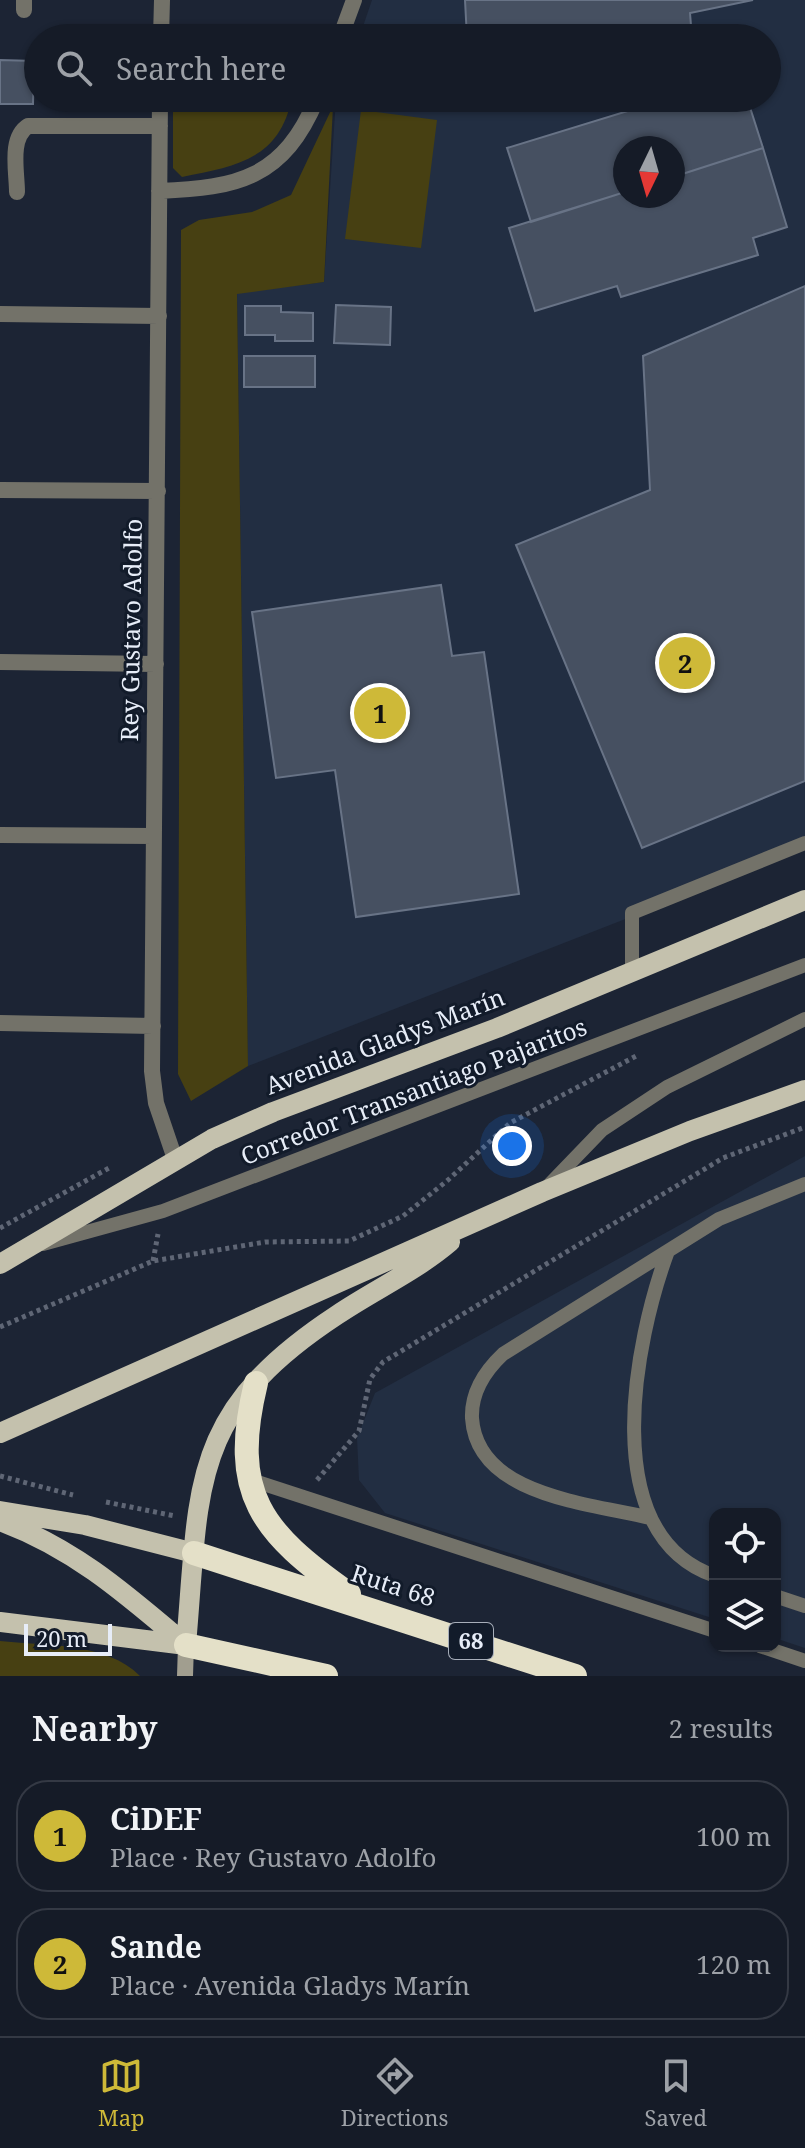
<!DOCTYPE html>
<html lang="en">
<head>
<meta charset="utf-8">
<style>
	:root { --surface:#151b27; --page:#222833; --text:#f1f3f6; --muted:#9da1a7; --line:#343944; --accent:#ceb938 }
	body { margin:0; font-family:"Noto Serif",serif; background:var(--page); color:var(--text) }
	.controls { position:absolute; right:24px; bottom:24px; display:grid; overflow:hidden; border-radius:16px; box-shadow:0 2px 6px #0004 }
	.controls button { width:72px; height:72px; display:grid; place-items:center; padding:0; border:0; border-bottom:2px solid var(--line); background:var(--surface); color:var(--text); font:40px sans-serif }
	.compass { position:absolute; left:613px; top:136px; width:72px; height:72px; border-radius:50%; background:var(--surface); box-shadow:0 2px 6px #0004; rotate:185deg }
	.scale { position:absolute; left:24px; bottom:20px; width:88px; box-sizing:border-box; padding-left:8px; border:4px solid #e7edf8; border-top:0; font-size:22px; line-height:28px; white-space:nowrap; color:#e7edf8; -webkit-text-stroke:6px #121b2a; paint-order:stroke }
	.you { position:absolute; left:512px; top:1146px; width:28px; height:28px; margin:-20px; border:6px solid #fff; border-radius:50%; background:#1a73e8; box-shadow:0 0 0 12px #1a73e833 }
	.badge { display:grid; place-items:center; width:52px; height:52px; border-radius:50%; background:var(--accent); color:#111; font-size:26px; font-weight:700 }
	.pin { position:absolute; translate:-50% -50%; border:4px solid #fff; box-shadow:0 2px 8px #0006 }
	.list { margin:0; padding:0; list-style:none }
	h2 { display:flex; justify-content:space-between; align-items:center; height:104px; margin:0; padding:0 32px; font-size:34px }
	h2 small { font-size:26px; font-weight:400; color:var(--muted) }
	.list li { display:grid; grid-template-columns:52px 1fr auto; gap:24px; align-items:center; box-sizing:border-box; height:112px; margin:0 16px 16px; padding:0 16px; border:2px solid var(--line); border-radius:32px }
	.list b { display:block; font-size:30px; white-space:nowrap }
	.list p { margin:0; font-size:26px; white-space:nowrap; color:var(--muted) }
	.list em { font-size:26px; font-style:normal; color:var(--muted) }
	.icon { flex:none; width:44px; height:44px; fill:none; stroke:currentColor; stroke-width:2; stroke-linecap:round; stroke-linejoin:round }
	.map { position:relative; flex:none; width:805px; height:1676px; overflow:hidden }
	.search { position:absolute; background:var(--surface); box-shadow:0 2px 6px #0004; left:24px; right:24px; top:24px; height:88px; display:flex; align-items:center; gap:20px; box-sizing:border-box; padding:0 28px; border-radius:44px; color:var(--muted); font-size:30px }
	.sheet { height:360px; background:var(--surface) }
	nav { display:flex; justify-content:space-around; align-items:center; box-sizing:border-box; height:112px; border-top:2px solid var(--line); background:var(--surface); font-size:22px; color:var(--muted) }
	nav a { display:grid; justify-items:center; gap:4px }
	nav .on { color:var(--accent) }
	.map>svg:first-child { display:block }
	.built { fill:#222e42; fill-rule:evenodd }
	.green { fill:#474012 }
	.building { fill:#465061; stroke:#687386; stroke-width:2 }
	.lines { fill:none; stroke-linecap:round; stroke-linejoin:round }
	.path { stroke:#5f6675; stroke-width:5; stroke-dasharray:4 4; stroke-linecap:butt }
	.service { stroke:#737269; stroke-width:14 }
	.minor { stroke:#737269; stroke-width:16 }
	.secondary { stroke:#a19e8f; stroke-width:16 }
	.primary { stroke:#c4c1ad; stroke-width:20 }
	.motorway { stroke:#e4e0c8; stroke-width:24 }
	.labels { text-anchor:middle; stroke-width:6; stroke-linejoin:round; paint-order:stroke }
	.shield { fill:#121b2a; stroke:#a7aeba; stroke-width:2 }
	.shield-label { font-size:22px; font-weight:bold; fill:#e7edf8 }
	.street-label { font-size:24px; fill:#e7edf8; stroke:#121b2a }
</style>
</head>
<body>
<div class="map">
<svg width="805" height="1676" viewBox="0 0 805 1676">
	<rect width="100%" height="100%" fill="#1c2434"/>
	<path class="built" d="M372,0h433v849l-557,217 -11,-773 87,-11 12,-184h431v-60h-408zM625,148h48v48h-48z
		M805,1156v492l-30,-10v-124h-60v105l-330,-106 -26,-33 -2,-42 18,-45z"/>
	<path class="green" d="M173,98h119c-13,62 -56,68 -110,79l-9,-9z
		M333,106l-9,176 -87,12 11,772 -57,35 -13,-27 3,-844 18,-10 53,-8 39,-17z
		M361,110l76,10 -16,128 -76,-9z
		M0,1641c44,5 107,1 140,35h-140z"/>
	<path class="building" d="M465,0h288l-63,13 2,25h-225z
		M0,60l34,1 -1,43h-33z
		M670,98h77l16,50 -90,29v-29h-48v44l-94,30 -24,-74z
		M763,148l24,79 -34,11 5,17 -137,42 -4,-11 -82,25 -26,-83 116,-36v4h48v-19z
		M805,286v495l-163,67 -126,-303 134,-55 -7,-134z
		M336,305l55,2 -1,38 -56,-2z
		M245,306h36v6l32,1v28h-38v-6h-30z
		M244,356h71v31h-71z
		M441,585l11,71 32,-4 35,242 -163,23 -21,-147 -59,8 -24,-166z"/>
	<g class="lines">
		<path class="path" d="M0,1228l109,-60
			M153,1261l5,-27
			M0,1327l153,-66 112,-19 84,-1 54,-25 45,-36 62,-57 128,-68
			M0,1476l73,19
			M317,1480l42,-49 11,-52 13,-17 340,-204 82,-31
			M106,1502l69,14"/>
		<path class="service" d="M632,972v-59l173,-70
			M548,1186l54,-56 65,-43 138,-68
			M43,1244l120,-33 642,-246
			M668,1251c-33,89 -73,284 47,325
			M248,1479l467,152
			M650,1518c-61,-15 -173,-22 -178,-100 -1,-26 13,-47 31,-64l216,-135 86,-35
			M775,1596l30,10
			M760,1646l45,15"/>
		<path class="minor" d="M24,10v-10
			M161,38l1,-38
			M340,38l14,-38
			M160,98l-8,973 4,32 19,56
			M159,191c79,-3 125,-13 158,-93
			M17,192c0,-20 -8,-54 11,-66h132
			M0,314l159,2
			M0,490l158,1
			M0,662l156,2
			M0,835l154,1
			M0,1023l153,3"/>
		<path class="secondary" d="M185,1676l1,-31"/>
		<path class="primary" d="M0,1264l212,-125 61,-27 224,-84 308,-128
			M0,1433l542,-241 148,-61 115,-41
			M0,1511l85,14 109,28
			M0,1521c74,27 127,74 186,124
			M0,1622l186,23
			M186,1645c14,-160 2,-232 151,-330 37,-25 79,-44 113,-73"/>
		<path class="motorway" d="M256,1383c-27,111 5,149 93,211
			M194,1553l381,123
			M186,1645l140,31"/>
	</g>
	<g class="labels">
		<rect class="shield" x="449" y="1623" width="44" height="36" rx="6"/>
		<g class="shield-label">
			<text x="471" y="1649">68</text>
		</g>
		<g class="street-label">
			<text transform="translate(132 630) rotate(-89)" y="8">Rey Gustavo Adolfo</text>
			<text transform="translate(385 1042) rotate(-21)" y="8">Avenida Gladys Marín</text>
			<text transform="translate(414 1092) rotate(-21)" y="8">Corredor Transantiago Pajaritos</text>
			<text transform="translate(393 1586) rotate(18)" y="8">Ruta 68</text>
		</g>
	</g>
</svg>
<div class="controls">
<button><svg class="icon" aria-label="locate" viewBox="0 0 24 24"><circle cx="12" cy="12" r="6"/><path d="M12 2v4M12 18v4M2 12h4M18 12h4"/></svg></button>
<button><svg class="icon" aria-label="layers" viewBox="0 0 24 24"><path d="M12 4l9 5-9 5-9-5zM3 14l9 5 9-5"/></svg></button>
</div>
<svg class="compass" viewBox="-18 -18 36 36"><path d="M0-13l5 13h-10z" fill="#e53935"/><path d="M0 13l5-13h-10z" fill="#9da1a7"/></svg>
<div class="scale">20 m</div>
<div class="you"></div>
<div class="pin badge" style="left:380px;top:713px">1</div>
<div class="pin badge" style="left:685px;top:663px">2</div>
<div class="search"><svg class="icon" aria-label="search" viewBox="0 0 24 24"><circle cx="10" cy="10" r="6"/><path d="M15 15l6 6"/></svg>Search here</div>
</div>
<section class="sheet">
<h2>Nearby<small>2 results</small></h2>
<ul class="list">
<li><span class="badge">1</span><div><b>CiDEF</b><p>Place · Rey Gustavo Adolfo</p></div><em>100 m</em></li>
<li><span class="badge">2</span><div><b>Sande</b><p>Place · Avenida Gladys Marín</p></div><em>120 m</em></li>
</ul>
</section>
<nav>
<a class="on"><svg class="icon" aria-label="map" viewBox="0 0 24 24"><path d="M3 6l6-2 6 2 6-2v14l-6 2-6-2-6 2zM9 4v14M15 6v14"/></svg>Map</a>
<a><svg class="icon" aria-label="directions" viewBox="0 0 24 24"><path d="M12 3l9 9-9 9-9-9zM9 14v-3h6M13 9l2 2-2 2"/></svg>Directions</a>
<a><svg class="icon" aria-label="saved" viewBox="0 0 24 24"><path d="M7 4h10v16l-5-4-5 4z"/></svg>Saved</a>
</nav>
</body>
</html>
